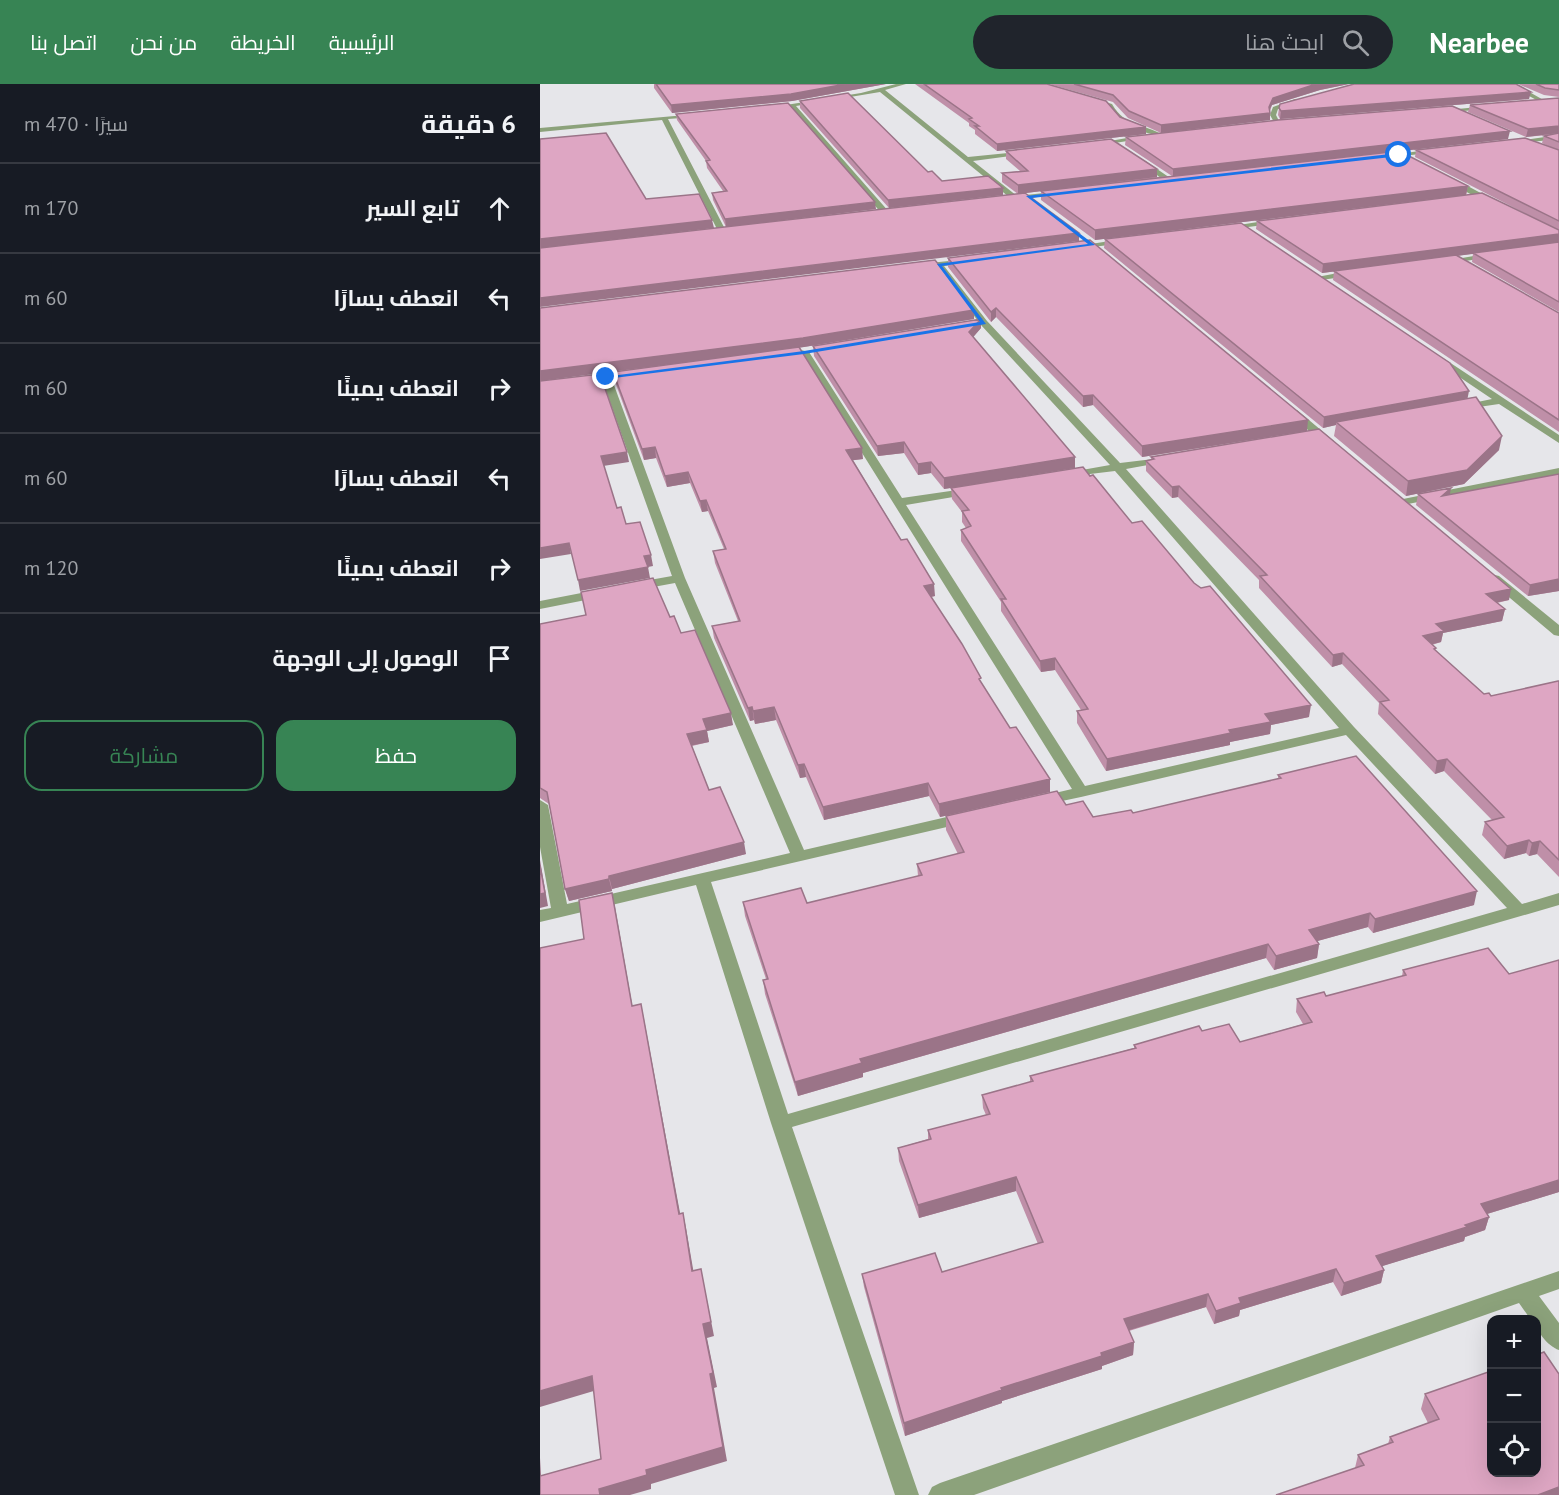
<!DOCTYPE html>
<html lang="ar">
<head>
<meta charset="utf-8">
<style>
	:root { --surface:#171b24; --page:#20242c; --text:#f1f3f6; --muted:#9ea1a6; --line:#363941; --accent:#378454 }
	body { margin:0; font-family:"PT Sans",Cairo,sans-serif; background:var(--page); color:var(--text); direction:rtl }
	.controls { position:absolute; right:18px; bottom:18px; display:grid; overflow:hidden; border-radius:12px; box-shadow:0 6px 24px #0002 }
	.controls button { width:54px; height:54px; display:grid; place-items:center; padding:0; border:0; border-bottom:2px solid var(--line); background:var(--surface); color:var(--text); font:30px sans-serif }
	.stop { position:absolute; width:18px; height:18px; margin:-14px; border:4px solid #1a73e8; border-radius:50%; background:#fff }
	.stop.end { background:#1a73e8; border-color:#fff; box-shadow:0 2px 6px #0008 }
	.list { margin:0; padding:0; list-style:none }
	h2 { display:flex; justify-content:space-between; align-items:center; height:78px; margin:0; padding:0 24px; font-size:26px }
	h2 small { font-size:20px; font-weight:400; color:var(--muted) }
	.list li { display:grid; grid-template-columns:39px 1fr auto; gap:18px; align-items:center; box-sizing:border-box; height:90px; padding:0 24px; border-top:2px solid var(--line) }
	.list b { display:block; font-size:22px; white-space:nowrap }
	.list em { font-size:20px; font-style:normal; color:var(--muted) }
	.actions { display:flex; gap:12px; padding:18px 24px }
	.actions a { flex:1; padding:14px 0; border:2px solid var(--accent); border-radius:18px; text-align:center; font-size:21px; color:var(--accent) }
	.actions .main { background:var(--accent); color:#fff }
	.icon { flex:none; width:33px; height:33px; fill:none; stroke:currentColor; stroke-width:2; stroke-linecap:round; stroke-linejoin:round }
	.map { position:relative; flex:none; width:1019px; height:1411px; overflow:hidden; direction:ltr }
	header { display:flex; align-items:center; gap:36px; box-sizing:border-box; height:84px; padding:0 30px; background:var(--accent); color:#fff }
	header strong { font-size:28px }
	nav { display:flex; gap:33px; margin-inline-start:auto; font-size:21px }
	.search { width:420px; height:54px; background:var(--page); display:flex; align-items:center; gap:15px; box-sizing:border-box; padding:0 21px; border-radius:33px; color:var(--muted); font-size:22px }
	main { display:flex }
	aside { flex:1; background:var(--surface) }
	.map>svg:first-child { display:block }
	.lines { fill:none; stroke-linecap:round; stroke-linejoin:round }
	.minor { fill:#8ca27b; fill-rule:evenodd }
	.wall { fill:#bf8fa8 }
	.shaded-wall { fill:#9b7488 }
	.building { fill:#dea6c3; stroke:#9b7488; stroke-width:1.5 }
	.route { fill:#1a73e8 }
</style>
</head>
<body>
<header>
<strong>Nearbee</strong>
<div class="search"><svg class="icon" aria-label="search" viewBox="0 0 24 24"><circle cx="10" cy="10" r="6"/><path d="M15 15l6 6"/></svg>ابحث هنا</div>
<nav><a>الرئيسية</a><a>الخريطة</a><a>من نحن</a><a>اتصل بنا</a></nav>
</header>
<main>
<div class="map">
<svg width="1019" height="1411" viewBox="0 0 1019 1411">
	<rect width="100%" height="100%" fill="#e6e6ea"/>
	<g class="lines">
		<path class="minor" d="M356,0h10l-21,6 83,67 59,-6 -2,3 -52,7 44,35 45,-5 4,2 -58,8 1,-4 -129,-105 -84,14 94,107 -7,2 -93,-108 -20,3 -3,-2 94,-15z
			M967,0h8l32,18 -5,1z
			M552,14l20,6c14,24 31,19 51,31l-5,1c-20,-6 -41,-10 -51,-30l-17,-5z
			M755,15l5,1 -22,9 -2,6 4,8 -5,1 -5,-9 3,-8z
			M949,22l-2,3 -48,4 -3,-2z
			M157,30l-2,3 -27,2 58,112 -4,2 -4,-2 -56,-111 -122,12v-4z
			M604,51l2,3 -50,8 -3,-2z
			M1019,51v4l-47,5 -3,-2z
			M894,65l2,3 -49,6 -3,-2z
			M600,76h4l29,20 -7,2 -26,-20z
			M907,94h6l46,25 -7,2 -45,-23z
			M737,135h3v4l-56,7 -4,-2z
			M583,155h3v4l-51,6 -4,-2z
			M951,169h3v4l-51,7 -4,-2z
			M428,175l4,2 -1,2 -27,3 43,55 133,142 50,-6v4l-44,8 228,258 168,177 37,-11v12l-767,222 127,368h-24l-124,-372 -75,-238 -156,37v-12l11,-2 -11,-61v-47l8,5 19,99 223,-51 -115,-270 -38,7 -6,-4 2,-3 39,-7 -71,-199 2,-2 8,2 74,201 119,272 160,-37 8,5 -8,5 -253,59 77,232 719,-206 -161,-173 -265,62 -38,8 -5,-2 -3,-3 3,-3 34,-8 -273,-437 2,-2 8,2 93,146 69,-10 6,3 -6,3 -65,11 179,281 254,-58 -224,-257 -50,6v-4l45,-8 -129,-140 -44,-58 -17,3 -4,-3 4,-3z
			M814,186l3,1v4l-36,5 -4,-3z
			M897,274h6l116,77v8l-60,-39 -41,6v-4l34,-7 -55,-37z
			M749,326h8l37,31v4h-8l-37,-31z
			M1019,384v6l-156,31 -6,-3 6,-3z
			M955,491l4,1 60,49v11l-5,-1 -63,-53 -2,-3 2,-3z
			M62,505l6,4 -2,3 -66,13v-8z
			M1019,1187v18l-20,7 20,27v27c-11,-4 -23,-18 -23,-30h-5l-12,-17 -545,192h-46l4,-8 8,-4z"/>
	</g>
	<path class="wall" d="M114,0h232l-94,17 -120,12 -18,-25z
		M375,0h132l73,33 26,10v7l-149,17 -22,-17v-4l-6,-4v-3z
		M509,0h300l-29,6 -48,15 -2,6v9l-109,13 -33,-15 -15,-16z
		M978,0h41v13l-15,-2z
		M1019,14v214l-87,-50 1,-9h5l-22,3 103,57v119l-226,-152 1,-9 80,-10 -92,12 -66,-44 1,-8 299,8 -141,-72 1,-7 136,-2 -10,-5 2,-7 13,-2 -31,3 -58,-25 2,-7z
		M989,15l-249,20 -2,-4 1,-7z
		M260,17l128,71 14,9 61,7v7l-114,13 -89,-100z
		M136,30l200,95 -150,18 -13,-27 -1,-7 11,-2 -16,-23 -1,-7 -29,-41z
		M586,53l382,2 -109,12 69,35 -2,9 -371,45 -54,-40v-9l-23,3 -16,-12v-9l18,-2 -14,-12v-8l151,18v8l15,-1 -47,-31z
		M565,155l362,159 32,52 -35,34 -58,12 -72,-60 2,-11 -13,3 -219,-180z
		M408,174l359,173 -165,26 -49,-52 -10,2 -87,-90 -5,5 -43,-55z
		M434,226v9l-170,28 -93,12 152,100 -10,1 82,136 -4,1 50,85 69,110 -110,25 -11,-21 -105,24 -18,-43 -6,1 -24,-58 -21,4 -1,-4 -4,1 -36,-83 -2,-12 26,-5 -23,-58 -2,-12 11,-2 -16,-38 -6,1 -12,-29 -23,4 -11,-29 -12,2 -29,-78 -2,-10z
		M441,244l-8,9 102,131 -131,21 -13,-16 -13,2 -14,-22 -26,3 -64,-100 -1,-10z
		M611,373l358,143 -12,3 8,6 -3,12 -59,12 -2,9 -9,3 4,6 48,43 7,2 68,-15v196l-22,-23 -8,2 -3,-3 -22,6 -22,-24 3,-13 7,-2 -48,-49 -9,3 -57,-60 1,-11 -37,-39 -10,3 -73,-79v-8l-81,-83 -6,1 -26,-27v-10l5,-1z
		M1019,390v117l-31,5 -112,-91 2,-11 32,1z
		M411,404l181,35 177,194 -38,8 -1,9 -40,8v3l-124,26 -29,-48v-12l4,-1 -26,-40 -14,2 -40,-61v-9l-40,-61v-11l5,-2 -4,-6v-10l-10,-13z
		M130,533l11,16 52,92 -26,6 2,11 -17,4 17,44 37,64 -134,35v2l-43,10 -4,-12 -16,-85 -9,-6v-174z
		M738,691l196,130 -101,28 -5,-6 -51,14 2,3 -2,14 -43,12 -8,-12 -403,115v4l-65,19 -33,-102 -2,-14 3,-1 -21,-63 -2,-14 64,1 111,-27 -1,-12 41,-10 -12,-24v-14l120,-11 27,12 40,-4 145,-34z
		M863,886l156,222 -72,22 2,3 -4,13 -20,7 -1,4 -82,25 2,4 -3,13 -40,13 -8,-14 -93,28 -1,6 -25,8 -8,-17 -77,24 5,11 -1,13 -31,11v3l-100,32v2l-97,33 -41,-149 -2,-13 80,-2 96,-28 -22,-53 -97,27 -20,-57 -1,-13 30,-9v-9l58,-15 -3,-7 -1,-13 48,-13v-6l104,-28v-3l68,-14 38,11 63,-18 -7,-12 1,-13 29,-3 76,-20z
		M885,1310l134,101 -204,-27 3,-13 30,-11 2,-7 38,-14 -7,-14z"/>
	<path class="shaded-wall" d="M306,0h40l-94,17 -120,12 -1,-8z
		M776,0h33l-29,6 -48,15 -4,8h2v7l-109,13v-8l108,-18 4,-9z
		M991,8l-2,7 -249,20 1,-8z
		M1019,42v7l-33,4 2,-8z
		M606,43v7l-149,17v-7z
		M970,47l-2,8 -335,38v-8z
		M617,85v8l-139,17v-9z
		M928,102l-2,9 -371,45v-10z
		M463,104v7l-114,13 -1,-8z
		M335,118l1,7 -150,18 -1,-8z
		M172,136l2,8 -174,20v-9z
		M539,149v8l-539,66v-9z
		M1019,150v9l-237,30 1,-9z
		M456,224v9l-5,5v-10z
		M434,226v9l-170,28 -264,34v-10z
		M441,235v9l-12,14v-10z
		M929,307l-2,10 -131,21v3l-13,3 1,-11z
		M553,311v10l-10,2v-11z
		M768,336l-1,11 -165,26v-11z
		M962,352l-3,14 -35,34 -58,12 2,-15z
		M364,358v11l-26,3 -1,-10z
		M115,363l1,11 -12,2 -2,-11z
		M322,364l1,11 -16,2 -1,-11z
		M87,368l2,10 -26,4 -2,-10z
		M535,373v11l-131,21v-11z
		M391,378v11l-13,2v-11z
		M148,388l2,11 -23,4 -2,-11z
		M639,402l-1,11 -6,1v-11z
		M911,404l-2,11 -7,-3z
		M166,416l2,11 -6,1 -2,-11z
		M29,459l2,11 -31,5v-11z
		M111,471l2,11 -5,1 2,11 -70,13 -2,-11 66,-24z
		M1019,495v12l-31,5 2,-11z
		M394,500l1,12 -10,2 -1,-12z
		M971,505l-2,11 -25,5 2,-11z
		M965,525l-3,12 -59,12 -2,9 -20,5 2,-11 13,-12z
		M803,569l-1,11 -10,3 1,-12z
		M515,574v12l-14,2 -1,-11z
		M771,621l-2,12 -38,8 -1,9 -40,8v3l-124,26 1,-12 122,-29 36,-16z
		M212,623l2,13 -4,1 -2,-13z
		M234,623l2,13 -21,4 -2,-13z
		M191,629l2,12 -26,6 2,11 -20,4 -2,-12 16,-15z
		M907,675l-3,12 -9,3 2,-13z
		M264,680l2,13 -6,1 -2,-13z
		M510,695v13l-110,25 -1,-13z
		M388,699l1,13 -105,24 -1,-13z
		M989,756l-3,13 -22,6 3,-13z
		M1000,757l-3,13 -8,2 3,-13z
		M204,758l2,12 -134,35 -3,-13z
		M0,776l8,46 -8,2z
		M69,795l3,12 -43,10 -4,-12z
		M937,807l-3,14 -101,28 2,-14z
		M72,809l3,14 20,114 -3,-15z
		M830,829l-2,14 -61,17 2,-14z
		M728,860l-2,14 -403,115v4l-65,19 -3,-14 65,-23z
		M779,860l-2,14 -43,12 2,-14z
		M101,920l3,15 39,210 -4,-15z
		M476,1093v14l-97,27 -1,-13z
		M1019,1096v12l-82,25 4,-13z
		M143,1129l3,15 10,58 -4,-15z
		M949,1133l-4,13 -20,7 -1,4 -91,28 3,-13z
		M161,1185l13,67 -7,2 10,49 -3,1 13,73 -76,23v5l-21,6h-30l-1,-6 47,-19 64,-96 -7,-50z
		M796,1185l-3,13 -93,28 -1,6 -25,8 2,-13 23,-13z
		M844,1186l-3,13 -40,13 3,-13z
		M668,1210l-2,13 -83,25 1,-13z
		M594,1258l-1,13 -31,11v3l-100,32v2l-97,33 -1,-13 97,-35z
		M52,1292l5,14 -57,17v-16z
		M0,1374l2,33 -2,-6z
		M1019,1403v8h-21z"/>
	<path class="building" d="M116,0h190l-55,10 -120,11z
		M384,0h123l59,17 14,16 26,10 -149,17 -22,-18h4l-10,-7 3,-1z
		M534,0h242l-43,14 -4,9 1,6 -109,12 -32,-14 -16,-16z
		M814,0h162l15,8 -250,19 -2,-3 1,-4z
		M996,0h23v6l-14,-2z
		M308,9l80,79 4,-1 10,10 46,-5 15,12 -115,12 -88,-99z
		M1019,14v28l-31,3 -58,-24z
		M248,19l87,99 -150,17 -13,-26 15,-2 -21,-30 4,-1 -34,-46z
		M912,22l58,25 -337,38 -47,-32 152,-17z
		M66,49l40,66 53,-5 13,26 -172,19v-100z
		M1019,49v9l-15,-6z
		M985,54l34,12v71l-143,-71z
		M571,55l46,30 -139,16 -16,-12 26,-2 -22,-20z
		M859,67l69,35 -373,44 -54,-39z
		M485,109l54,40 -539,65v-50z
		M942,109l77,37v4l-236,30 -66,-43z
		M701,139l209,140 19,28 -145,26 -219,-178z
		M550,156l218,180 -166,26 -49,-51 -10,1 -87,-88 -5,4 -43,-54z
		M1019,158v60l-86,-49z
		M916,171l103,58v107l-225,-149z
		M395,176l39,50 -171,28 -263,33v-63z
		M441,235l-12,13 106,125 -131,21 -13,-16 -13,2 -14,-22 -27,4 -64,-100z
		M259,263l63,101 -16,2 55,90 6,-1 27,45 -10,2 38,58 19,34 -2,1 31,49 6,-1 34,52 -111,25 -11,-21 -105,24 -19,-43 -6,1 -24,-58 -21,4 -1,-4 -4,1 -36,-82 28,-5 -27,-70 13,-2 -20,-49 -6,1 -12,-29 -23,4 -10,-29 -13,2 -29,-77z
		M60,290l27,78 -26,4 16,52 4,-1 5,17 14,-2 11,33 -7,1 4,11 -70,13 -9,-37 -29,5v-167z
		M936,313l26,39 -35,34 -59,11 -72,-59z
		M779,345l192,160 -25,5 19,15 -69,15 8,7 -21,5 13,12 -2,1 50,45 5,-1 2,3 67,-15h1v179l-19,-19 -8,2 -3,-3 -22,6 -22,-24 19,-5 -57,-58 -10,2 -57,-59 9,-2 -46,-47 -10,2 -73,-79 7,-1 -88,-89 -7,1 -26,-26 8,-2 -3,-2z
		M543,383l7,9 3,-1 39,48 10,-2 52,62 7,5 9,-2 101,119 -46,9 6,8 -42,8 2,3 -124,26 -30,-48 11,-2 -33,-51 -15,3 -39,-62h5l-45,-69 10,-4 -9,-15 7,-1 -18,-22z
		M1019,390v105l-29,6 -112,-91 33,-6 -9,8z
		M113,494l17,39 4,-1 7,17 14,-3 36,83 -28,6 4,11 -20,4 22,56 11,-3 24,55 -135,34v3l-44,10 -18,-97 -7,-4v-164l46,-9 -5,-23z
		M816,672l121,135 -102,28 -5,-6 -61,17 10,14 -43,12 -8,-12 -408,115 2,4 -67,19 -32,-102 5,-1 -25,-77 58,-14 6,15 115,-28 -5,-11 47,-12 -18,-36 111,-25 9,14 17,-4 10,16 38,-7 2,3 148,-35 -3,-3z
		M0,782l5,27 -5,1z
		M72,809l20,113 9,-2 38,210 4,-1 9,58 9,-2 10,53 -8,2 10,49 -3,1 13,73 -77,23 1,5 -48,14 1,6h-60v-19l61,-17 -9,-83 -52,15v-443l44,-9 -5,-39z
		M948,864l21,26 50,-14v220l-78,24 8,13 -24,8 2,2 -91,29 8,14 -40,13 -8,-14 -97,29 2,5 -25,8 -8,-17 -84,25 10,23 -33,11 1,3 -101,32 1,2 -98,33 -42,-149 73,-21 7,19 101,-30 -27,-65 -98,28 -20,-57 33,-9 -3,-9 62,-16 -8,-19 51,-14 -3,-5 106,-28 -2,-3 65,-19 3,5 27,-7 11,18 72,-20 -15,-23 27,-7 2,4 80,-21 -3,-5z
		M1004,1268l15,22v113l-21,8h-262l88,-30 -6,-10 35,-13 -3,-5 49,-18 -14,-25 66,-23v102h45v-118z"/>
	<path class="route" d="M859,69l1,3 -368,42 63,47 -153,21 44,58 -182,30 -198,25 -3,-2 201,-26 176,-29 -43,-58 151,-20 -62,-48z"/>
</svg>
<div class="controls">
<button>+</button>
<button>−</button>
<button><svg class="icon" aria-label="locate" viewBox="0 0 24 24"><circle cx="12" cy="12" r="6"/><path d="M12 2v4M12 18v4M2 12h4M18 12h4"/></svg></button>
</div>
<div class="stop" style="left:859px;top:71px"></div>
<div class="stop end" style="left:66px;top:293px"></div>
</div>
<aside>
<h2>6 دقيقة<small>سيرًا · 470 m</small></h2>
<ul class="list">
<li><svg class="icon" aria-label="ahead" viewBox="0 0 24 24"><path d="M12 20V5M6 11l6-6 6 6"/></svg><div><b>تابع السير</b></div><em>170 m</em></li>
<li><svg class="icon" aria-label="left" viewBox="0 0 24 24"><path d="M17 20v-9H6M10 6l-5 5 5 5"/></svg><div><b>انعطف يسارًا</b></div><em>60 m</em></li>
<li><svg class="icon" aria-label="right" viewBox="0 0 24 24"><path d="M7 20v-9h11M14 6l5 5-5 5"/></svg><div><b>انعطف يمينًا</b></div><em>60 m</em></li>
<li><svg class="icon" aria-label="left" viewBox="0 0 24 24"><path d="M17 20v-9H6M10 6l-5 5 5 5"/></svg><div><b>انعطف يسارًا</b></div><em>60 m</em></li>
<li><svg class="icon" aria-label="right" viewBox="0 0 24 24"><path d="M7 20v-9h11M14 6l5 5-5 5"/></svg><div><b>انعطف يمينًا</b></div><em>120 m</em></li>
<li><svg class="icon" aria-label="arrive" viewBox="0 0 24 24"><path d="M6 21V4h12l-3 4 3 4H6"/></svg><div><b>الوصول إلى الوجهة</b></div></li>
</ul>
<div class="actions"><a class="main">حفظ</a><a>مشاركة</a></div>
</aside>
</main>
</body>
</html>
